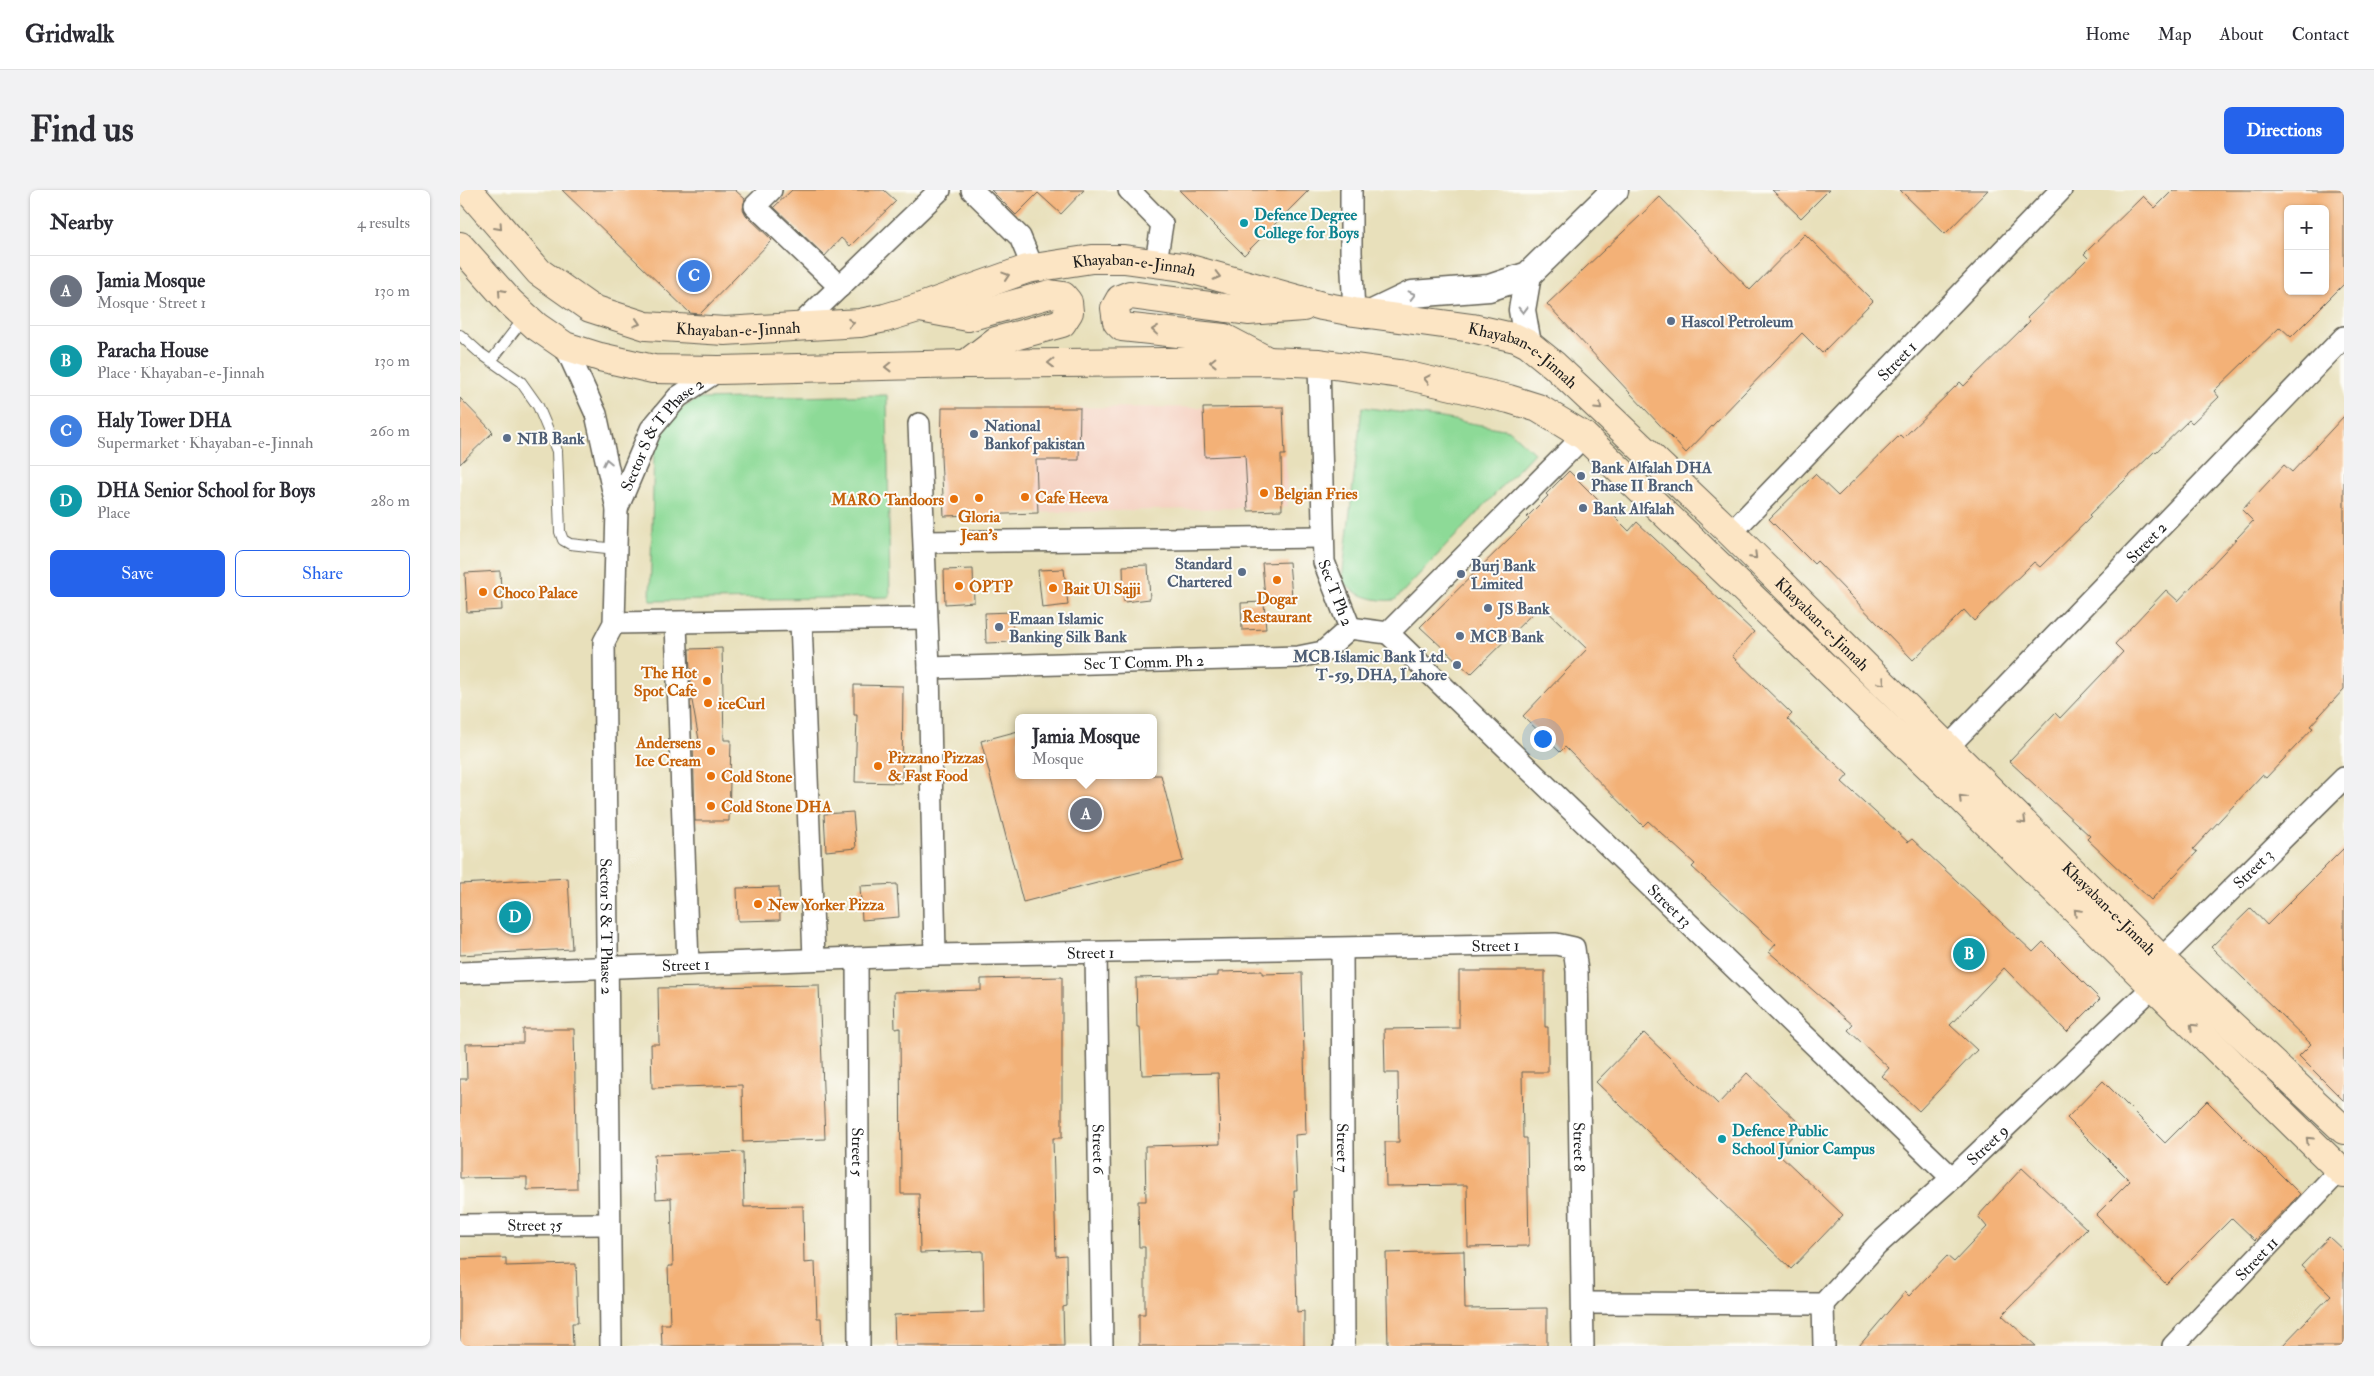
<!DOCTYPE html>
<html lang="en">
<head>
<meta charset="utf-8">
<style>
	:root { --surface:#fff; --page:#f2f2f3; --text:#2b2b33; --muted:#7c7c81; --line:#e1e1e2; --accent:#2563eb }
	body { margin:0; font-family:"IM FELL Double Pica",serif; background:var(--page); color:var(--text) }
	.controls { position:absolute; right:15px; top:15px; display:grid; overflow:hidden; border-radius:8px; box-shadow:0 1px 4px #0004 }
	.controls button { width:45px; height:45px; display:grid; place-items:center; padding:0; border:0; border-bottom:1px solid var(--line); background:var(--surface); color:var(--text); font:25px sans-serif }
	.you { position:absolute; left:1082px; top:548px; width:18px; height:18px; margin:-12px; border:4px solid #fff; border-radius:50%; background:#1a73e8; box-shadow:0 0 0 8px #1a73e833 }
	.badge { display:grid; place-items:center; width:32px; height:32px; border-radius:50%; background:var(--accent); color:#fff; font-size:16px; font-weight:700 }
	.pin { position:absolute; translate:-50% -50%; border:2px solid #fff; box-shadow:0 1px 5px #0006 }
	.popup { position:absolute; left:555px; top:524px; width:142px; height:65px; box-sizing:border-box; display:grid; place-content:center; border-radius:8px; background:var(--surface); filter:drop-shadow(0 1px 4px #0005); font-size:16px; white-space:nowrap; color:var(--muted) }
	.popup b { font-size:19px; color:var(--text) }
	.popup::after { content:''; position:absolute; left:50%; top:100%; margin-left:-10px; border:10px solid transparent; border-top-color:var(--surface) }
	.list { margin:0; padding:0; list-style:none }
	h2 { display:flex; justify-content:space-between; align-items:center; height:65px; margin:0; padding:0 20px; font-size:21px }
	h2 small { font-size:16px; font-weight:400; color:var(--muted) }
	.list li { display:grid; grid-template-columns:32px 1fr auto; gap:15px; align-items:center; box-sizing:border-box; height:70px; padding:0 20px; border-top:1px solid var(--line) }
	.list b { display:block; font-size:19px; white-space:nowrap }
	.list p { margin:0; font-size:16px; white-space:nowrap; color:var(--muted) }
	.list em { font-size:16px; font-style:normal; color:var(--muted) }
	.actions { display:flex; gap:10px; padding:15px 20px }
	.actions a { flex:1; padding:11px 0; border:1px solid var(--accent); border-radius:8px; text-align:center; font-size:18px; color:var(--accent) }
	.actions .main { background:var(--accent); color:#fff }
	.map { position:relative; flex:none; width:1884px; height:1156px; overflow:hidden; border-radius:8px }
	header { display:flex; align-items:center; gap:30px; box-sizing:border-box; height:70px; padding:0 25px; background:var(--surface); border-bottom:1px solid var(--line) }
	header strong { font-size:24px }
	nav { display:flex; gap:28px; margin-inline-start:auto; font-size:18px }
	.intro { display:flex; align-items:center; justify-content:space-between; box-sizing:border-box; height:120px; padding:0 30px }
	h1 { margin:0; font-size:35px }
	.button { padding:12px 22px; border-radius:8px; background:var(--accent); color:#fff; font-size:18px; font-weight:700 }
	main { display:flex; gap:30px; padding:0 30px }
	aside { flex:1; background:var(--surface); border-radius:8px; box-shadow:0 1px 4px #0004 }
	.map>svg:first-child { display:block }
	.built { fill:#f5d2c2 }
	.green { fill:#8dda97; stroke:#547b5a }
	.building { fill:#f3b177; fill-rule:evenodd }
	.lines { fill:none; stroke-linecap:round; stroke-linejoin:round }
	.service-casing { stroke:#636154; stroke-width:12 }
	.minor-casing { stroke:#636154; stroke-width:24 }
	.tertiary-casing { stroke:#636154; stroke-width:29 }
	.secondary-casing { stroke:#636154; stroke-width:30 }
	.service { stroke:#fff; stroke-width:10 }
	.minor { stroke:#fff; stroke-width:21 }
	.tertiary { stroke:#fff; stroke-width:26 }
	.secondary { stroke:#fce5c4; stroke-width:28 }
	.oneway { stroke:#978b78 }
	.oneway2 { stroke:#999 }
	.culture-dot { fill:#0f9aa8; stroke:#fdfcf7; stroke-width:2 }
	.service-dot { fill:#5c6f8a; stroke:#fdfcf7; stroke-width:2 }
	.food-dot { fill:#e8710a; stroke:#fdfcf7; stroke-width:2 }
	.labels { text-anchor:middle; stroke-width:4; stroke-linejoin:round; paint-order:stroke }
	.culture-label { font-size:16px; font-weight:bold; fill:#0d838f; stroke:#fdfcf7; text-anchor:start }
	.street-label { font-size:16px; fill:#1c1c1c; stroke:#fdfcf7 }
	.service-label { font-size:16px; font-weight:bold; fill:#4e5e75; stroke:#fdfcf7; text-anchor:start }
	.food-label { font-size:16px; font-weight:bold; fill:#c56008; stroke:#fdfcf7; text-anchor:start }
</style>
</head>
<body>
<header>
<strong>Gridwalk</strong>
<nav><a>Home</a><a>Map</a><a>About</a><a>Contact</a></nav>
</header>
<div class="intro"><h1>Find us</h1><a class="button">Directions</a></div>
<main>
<aside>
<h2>Nearby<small>4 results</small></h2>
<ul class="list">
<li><span class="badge" style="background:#6b7280">A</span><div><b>Jamia Mosque</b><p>Mosque · Street 1</p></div><em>130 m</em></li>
<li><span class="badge" style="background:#0f9aa8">B</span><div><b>Paracha House</b><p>Place · Khayaban-e-Jinnah</p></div><em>130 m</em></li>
<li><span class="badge" style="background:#3f7fe0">C</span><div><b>Haly Tower DHA</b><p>Supermarket · Khayaban-e-Jinnah</p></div><em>260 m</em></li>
<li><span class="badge" style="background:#0f9aa8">D</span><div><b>DHA Senior School for Boys</b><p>Place</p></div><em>280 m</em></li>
</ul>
<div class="actions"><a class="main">Save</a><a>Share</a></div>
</aside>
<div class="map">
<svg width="1884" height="1156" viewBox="0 0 1884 1156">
	<rect width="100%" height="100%" fill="#fdfcf7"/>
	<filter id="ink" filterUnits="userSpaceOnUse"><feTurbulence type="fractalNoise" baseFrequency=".02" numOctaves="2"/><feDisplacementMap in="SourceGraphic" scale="10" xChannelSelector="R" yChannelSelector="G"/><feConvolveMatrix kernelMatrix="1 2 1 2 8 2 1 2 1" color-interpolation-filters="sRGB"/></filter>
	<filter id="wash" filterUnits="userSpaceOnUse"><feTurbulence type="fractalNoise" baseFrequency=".0096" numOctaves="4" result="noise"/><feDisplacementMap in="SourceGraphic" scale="20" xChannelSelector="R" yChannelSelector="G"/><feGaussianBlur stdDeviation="1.12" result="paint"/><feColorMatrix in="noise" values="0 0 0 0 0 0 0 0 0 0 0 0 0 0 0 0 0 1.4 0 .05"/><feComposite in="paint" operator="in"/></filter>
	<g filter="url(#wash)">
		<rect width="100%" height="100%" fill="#e8e0bb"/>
		<path class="built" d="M823,217l5,100 -349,8 3,-107z"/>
		<path class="green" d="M427,205l3,202 -240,4 4,-151 21,-38 23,-13z
			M902,217l80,11 67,12 25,23 -139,147c-18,2 -42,-4 -53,-20z"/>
		<g id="blocks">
			<path class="building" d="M102,0h173l10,9 -2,10 3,6 26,25 -72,74 -10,-1z
				M332,0h92l12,11 -46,45 -9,-8 -16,18 -51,-49z
				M531,0h93l-23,24 -23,-21 -22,22z
				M719,0h130l-65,65z
				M1312,0h57l-28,28z
				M1440,0h88l-43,44z
				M1713,0h171v94l-53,53 -11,-10 -66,64 5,6 -27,26 -3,-3 -33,32 -1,-1 -66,64 2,2 -51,50 -6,-5 -60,59 -10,-11 -51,50 -96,-99 -3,3 -45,-45 46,-45 23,22 62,-61 3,3 57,-56 4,4 66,-65 -3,-3 61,-60 -4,-4 59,-58 12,12zM1828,19h37v82h-37z
				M1200,7l90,93 55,-56 68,67 -51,52 -20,-20 -116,120 -139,-149z
				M0,208l33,34 -33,32z
				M823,217l2,48h-4l1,55 -34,1 -3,-56 -40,2 -2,-49z
				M482,218h138l-1,52h-43l2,53 -94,3 -3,-59z
				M1884,226v273l-34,37 3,2 -47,50 -4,-3 -69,74 4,3 -46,48 -64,-61 3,-3 -81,-75 46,-48 5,5 63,-66 -8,-8 51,-54 12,11 75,-80 -11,-11 42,-45 8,7z
				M1109,281l60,60 8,-9 117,110 -22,24 60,58 -5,5 61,56 -6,7 66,60 4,-3 121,113 10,-10 57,57 -33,33 -63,-64 -54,57 27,25 -58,61 -37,-35 7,-8 -41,-38 5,-5 -84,-73 7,-8 -84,-77 3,-3 -47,-43 -5,5 -78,-79 -5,5 -37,-36 64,-67 -46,-44 -70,69 -51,-47 109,-108 -2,-2 21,-21 -2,-2z
				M829,372l3,34 -27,2 -3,-35z
				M688,375l2,34 -26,3 -1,-36z
				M513,379l1,33 -29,2 -1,-34z
				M604,379l4,36 -26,3 -4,-38z
				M40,381l2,39 -35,2 -2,-39z
				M804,412l2,27 -24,1 -1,-27z
				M552,422l1,30 -27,1 -1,-30z
				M262,458l2,92h7l-2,81h-34l-2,-80 6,-1 -8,-45 -2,-46z
				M394,495l49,1 -1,97 -47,-1 2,-67h-3z
				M558,541v44h143l22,86 -160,41 -42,-161z
				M393,622l3,36 -30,3 -2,-37z
				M1884,658v253l-45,-45 12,-12 -100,-97 40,-39 16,17z
				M108,688l4,71 -112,6v-71z
				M437,694l2,33 -37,3 -2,-34z
				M319,697l1,33 -42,1 -1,-33z
				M802,781v3l40,-1 4,161 -11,1 2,55h-3l3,122 7,-1v35h-165v-32h6v-67h-6l-1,-46h8l-1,-55 75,-2 -2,-71 -76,2 -2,-48h-3l-1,-49 82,-2v-4z
				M999,781h86v56h3v45h-26l1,66h4l2,108 -61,1 -1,-62 -81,1 -1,-44h14l-1,-69h-13l-1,-44 75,-1z
				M602,787v161h-9l3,118 10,-1 1,51 -4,1 1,39h-169l-1,-31 90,-3 -1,-61 -63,2 -1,-59h-18l-1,-166 -5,1 -1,-37 87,-2v-11z
				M359,795l6,154 -82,3 -1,-57 -90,3 -1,-44h8l-1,-56z
				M63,839h51l3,160 -50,1v-13l-67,1v-99h7l-1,-35 57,-1z
				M1184,843l74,71 29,-31 55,53 -25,26 66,63 -52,54 -195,-187z
				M1643,891l62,62 42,-42 93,93 -45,46 -23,-22 -66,66 -70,-69 34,-34 -63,-63z
				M283,962l1,55 59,-1 1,57 11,-1 2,56h4l1,28h-160l-1,-22h9l-2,-58h5l-2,-68 -15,1 -2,-44z
				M1562,978l65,61 -85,86 34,31h-177l46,-54 4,4 38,-40 7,6 33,-35 -9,-11z
				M1869,1047l15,14v95h-62l49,-51 -30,-29z
				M1004,1061l1,58 82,-1v38h-159l-2,-93z
				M46,1068v8l70,-2 2,59h-6l1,23h-113v-87z"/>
		</g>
	</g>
	<g filter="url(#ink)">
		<use href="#blocks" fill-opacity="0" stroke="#636154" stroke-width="1"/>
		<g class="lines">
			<defs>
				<path id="service" d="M0,145l20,18 41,29 17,24 19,45 3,81 3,8 7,4 46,5
					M31,171l33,-43"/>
				<g id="minor">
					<path d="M311,0l-16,16 85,81"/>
					<path d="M512,0l48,47 13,31"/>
					<path d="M669,0l33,34 -6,38"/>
					<path d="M891,0v62l3,60"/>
					<path d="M338,137l142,-137"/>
					<path id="s1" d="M105,156l31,68 21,95 -3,114 -10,19 7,704"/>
					<path id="s2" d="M859,173l5,199 26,66"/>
					<path d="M459,234l10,244 6,287"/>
					<path id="s3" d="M157,319l34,-80 27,-32 41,-27"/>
					<path id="s4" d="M1271,343l330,-343"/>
					<path d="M465,352l397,-5"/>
					<path d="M341,431l13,337"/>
					<path d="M154,433l312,-5"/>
					<path d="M216,433l12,341"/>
					<path d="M890,438l38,5 196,-197"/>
					<path id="s5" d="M928,443l564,545"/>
					<path id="s6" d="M469,478l369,-11 25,-5 27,-24"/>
					<path id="s7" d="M1488,557l396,-410"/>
					<path id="s8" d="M882,759l2,397"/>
					<path id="s9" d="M636,763l6,393"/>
					<path id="s10" d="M397,768l2,388"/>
					<path id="s11" d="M1701,769l183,-181"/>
					<path id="s12" d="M0,783l475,-18 621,-11 18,4 3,23 6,375"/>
					<path id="s13" d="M0,1035l149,-1"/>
					<path id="s14" d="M1123,1113l240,1 54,-59 75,-67 201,-191"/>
					<path d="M1363,1114l1,42"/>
					<path id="s15" d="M1713,1156l167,-176"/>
				</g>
				<path id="tertiary" d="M1068,85l-6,35 6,34
					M908,125l44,-21 77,-6 39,-13 87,-85"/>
				<g id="secondary">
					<path id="s16" d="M8,0l71,82 51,36 56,18 79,5 135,-8 25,-5 33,-10 109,-39 65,-10h32l59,8 139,39 32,6 118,16 44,10 12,6 26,21 50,47 127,121 430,426 183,171"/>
					<path d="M0,56l50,56 26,24 29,20 35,11 53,12 66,1 247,-6 301,-3 52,2 81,11 109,25 29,9 46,28 358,343 402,395"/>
					<path d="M460,118l48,9 82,-23 13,2 5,6 1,10 -7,11 -66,18 -30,23"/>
					<path d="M806,170l-42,-22 -102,-11 -5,-5 -2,-14 5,-9 10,-4 118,16 55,-4"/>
				</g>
			</defs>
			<use href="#service" class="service-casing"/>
			<use href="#minor" class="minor-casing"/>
			<use href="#tertiary" class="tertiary-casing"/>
			<use href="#secondary" class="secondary-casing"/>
			<use href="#service" class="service"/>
			<use href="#minor" class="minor"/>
			<use href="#tertiary" class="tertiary"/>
			<use href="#secondary" class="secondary"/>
		</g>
		<defs><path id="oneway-chevron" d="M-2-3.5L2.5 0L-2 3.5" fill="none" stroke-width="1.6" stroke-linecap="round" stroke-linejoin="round" transform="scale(1.25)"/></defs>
		<g class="oneway">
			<use href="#oneway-chevron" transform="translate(39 37) rotate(48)"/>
			<use href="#oneway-chevron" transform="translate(546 86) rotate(-18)"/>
			<use href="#oneway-chevron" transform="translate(757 86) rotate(14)"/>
			<use href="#oneway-chevron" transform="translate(41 102) rotate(-132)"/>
			<use href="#oneway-chevron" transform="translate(177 133) rotate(18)"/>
			<use href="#oneway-chevron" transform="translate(391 133) rotate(-4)"/>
			<use href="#oneway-chevron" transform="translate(695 140) rotate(-174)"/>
			<use href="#oneway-chevron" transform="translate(753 172) rotate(179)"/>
			<use href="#oneway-chevron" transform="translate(591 173) rotate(179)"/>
			<use href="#oneway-chevron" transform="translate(428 177) rotate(179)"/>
			<use href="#oneway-chevron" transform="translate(967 189) rotate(-169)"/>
			<use href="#oneway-chevron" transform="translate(1139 217) rotate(43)"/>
			<use href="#oneway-chevron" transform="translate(1294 366) rotate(45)"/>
			<use href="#oneway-chevron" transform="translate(1422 492) rotate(45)"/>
			<use href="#oneway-chevron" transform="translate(1502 608) rotate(-135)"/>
			<use href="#oneway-chevron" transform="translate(1563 631) rotate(45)"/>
			<use href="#oneway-chevron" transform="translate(1617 722) rotate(-135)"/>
			<use href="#oneway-chevron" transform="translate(1733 837) rotate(-136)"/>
			<use href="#oneway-chevron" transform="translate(1849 950) rotate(-136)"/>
		</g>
		<g class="oneway2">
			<use href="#oneway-chevron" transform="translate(952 105) rotate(-14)"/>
			<use href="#oneway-chevron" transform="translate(1063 120) rotate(89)"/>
			<use href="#oneway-chevron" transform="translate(147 272) rotate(-102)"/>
		</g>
	</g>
	<g class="culture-dot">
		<circle cx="784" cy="33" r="5"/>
		<circle cx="1262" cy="949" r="5"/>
	</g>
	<g class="service-dot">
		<circle cx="1211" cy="131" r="5"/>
		<circle cx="514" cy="244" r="5"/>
		<circle cx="47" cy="248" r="5"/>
		<circle cx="1121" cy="286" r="5"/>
		<circle cx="1123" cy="318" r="5"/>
		<circle cx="782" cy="382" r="5"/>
		<circle cx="1001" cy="384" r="5"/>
		<circle cx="1028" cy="418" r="5"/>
		<circle cx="539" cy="437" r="5"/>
		<circle cx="1000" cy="446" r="5"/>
		<circle cx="997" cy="475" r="5"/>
	</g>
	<g class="food-dot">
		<circle cx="804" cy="303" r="5"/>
		<circle cx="565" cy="307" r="5"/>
		<circle cx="519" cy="308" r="5"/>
		<circle cx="494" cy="309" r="5"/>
		<circle cx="817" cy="390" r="5"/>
		<circle cx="499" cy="396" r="5"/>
		<circle cx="593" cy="398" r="5"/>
		<circle cx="23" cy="402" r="5"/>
		<circle cx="247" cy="491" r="5"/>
		<circle cx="248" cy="513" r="5"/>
		<circle cx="251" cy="561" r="5"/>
		<circle cx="418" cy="576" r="5"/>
		<circle cx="251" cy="586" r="5"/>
		<circle cx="251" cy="616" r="5"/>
		<circle cx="298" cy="714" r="5"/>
	</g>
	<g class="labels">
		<g class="culture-label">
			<text x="794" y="30">Defence Degree<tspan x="794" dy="18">College for Boys</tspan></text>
			<text x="1272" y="946">Defence Public<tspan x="1272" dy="18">School Junior Campus</tspan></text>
		</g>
		<g class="street-label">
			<text dy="6" stroke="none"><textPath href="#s16" startOffset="728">Khayaban-e-Jinnah</textPath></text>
			<text dy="6" stroke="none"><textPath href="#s16" startOffset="322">Khayaban-e-Jinnah</textPath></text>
			<text dy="6" stroke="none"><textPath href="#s16" startOffset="1132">Khayaban-e-Jinnah</textPath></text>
			<text dy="6" stroke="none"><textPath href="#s4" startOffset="239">Street 1</textPath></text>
			<text dy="6" stroke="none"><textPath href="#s3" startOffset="89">Sector S &amp; T Phase 2</textPath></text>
			<text dy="6" stroke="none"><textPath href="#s7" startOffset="285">Street 2</textPath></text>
			<text dy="6" stroke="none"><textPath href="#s2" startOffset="232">Sec T Ph 2</textPath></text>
			<text dy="6" stroke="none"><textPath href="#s16" startOffset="1538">Khayaban-e-Jinnah</textPath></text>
			<text dy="6" stroke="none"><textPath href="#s6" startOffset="215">Sec T Comm. Ph 2</textPath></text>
			<text dy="6" stroke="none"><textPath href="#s11" startOffset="129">Street 3</textPath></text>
			<text dy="6" stroke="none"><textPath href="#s5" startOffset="392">Street 13</textPath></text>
			<text dy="6" stroke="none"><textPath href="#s16" startOffset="1942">Khayaban-e-Jinnah</textPath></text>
			<text dy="6" stroke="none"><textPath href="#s1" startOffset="592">Sector S &amp; T Phase 2</textPath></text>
			<text dy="6" stroke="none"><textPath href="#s12" startOffset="1036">Street 1</textPath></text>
			<text dy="6" stroke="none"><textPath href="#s12" startOffset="631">Street 1</textPath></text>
			<text dy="6" stroke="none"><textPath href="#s12" startOffset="226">Street 1</textPath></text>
			<text dy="6" stroke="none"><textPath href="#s14" startOffset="469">Street 9</textPath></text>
			<text dy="6" stroke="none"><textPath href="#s12" startOffset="1314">Street 8</textPath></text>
			<text dy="6" stroke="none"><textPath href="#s8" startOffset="199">Street 7</textPath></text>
			<text dy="6" stroke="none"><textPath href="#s9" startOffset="196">Street 6</textPath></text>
			<text dy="6" stroke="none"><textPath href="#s10" startOffset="194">Street 5</textPath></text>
			<text dy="6" stroke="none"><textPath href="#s13" startOffset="75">Street 35</textPath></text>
			<text dy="6" stroke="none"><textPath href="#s15" startOffset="121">Street 11</textPath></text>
		</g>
		<g class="service-label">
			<text x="1221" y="137">Hascol Petroleum</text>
			<text x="524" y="241">National<tspan x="524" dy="18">Bankof pakistan</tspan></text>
			<text x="57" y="254">NIB Bank</text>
			<text x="1131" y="283">Bank Alfalah DHA<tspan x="1131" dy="18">Phase II Branch</tspan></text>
			<text x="1133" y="324">Bank Alfalah</text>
			<text x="772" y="379" text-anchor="end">Standard<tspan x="772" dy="18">Chartered</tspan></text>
			<text x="1011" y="381">Burj Bank<tspan x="1011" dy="18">Limited</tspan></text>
			<text x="1038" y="424">JS Bank</text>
			<text x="549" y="434">Emaan Islamic<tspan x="549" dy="18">Banking Silk Bank</tspan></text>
			<text x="1010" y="452">MCB Bank</text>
			<text x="987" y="472" text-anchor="end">MCB Islamic Bank Ltd.<tspan x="987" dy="18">T-59, DHA, Lahore</tspan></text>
		</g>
		<g class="food-label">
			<text x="814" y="309">Belgian Fries</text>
			<text x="575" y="313">Cafe Heeva</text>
			<text x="484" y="315" text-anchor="end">MARO Tandoors</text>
			<text x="519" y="332" text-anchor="middle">Gloria<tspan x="519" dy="18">Jean's</tspan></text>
			<text x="509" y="402">OPTP</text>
			<text x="603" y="404">Bait Ul Sajji</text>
			<text x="33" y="408">Choco Palace</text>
			<text x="817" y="414" text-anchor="middle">Dogar<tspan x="817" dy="18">Restaurant</tspan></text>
			<text x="237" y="488" text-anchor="end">The Hot<tspan x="237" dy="18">Spot Cafe</tspan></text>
			<text x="258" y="519">iceCurl</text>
			<text x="241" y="558" text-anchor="end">Andersens<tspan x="241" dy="18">Ice Cream</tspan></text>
			<text x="428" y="573">Pizzano Pizzas<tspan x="428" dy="18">&amp; Fast Food</tspan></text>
			<text x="261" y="592">Cold Stone</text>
			<text x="261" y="622">Cold Stone DHA</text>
			<text x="308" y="720">New Yorker Pizza</text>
		</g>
	</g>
</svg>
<div class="controls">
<button>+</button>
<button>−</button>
</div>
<div class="you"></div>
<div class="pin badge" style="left:626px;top:624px;background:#6b7280">A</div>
<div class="popup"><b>Jamia Mosque</b>Mosque</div>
<div class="pin badge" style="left:1509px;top:764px;background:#0f9aa8">B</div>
<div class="pin badge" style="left:234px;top:86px;background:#3f7fe0">C</div>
<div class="pin badge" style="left:55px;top:727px;background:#0f9aa8">D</div>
</div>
</main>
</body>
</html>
